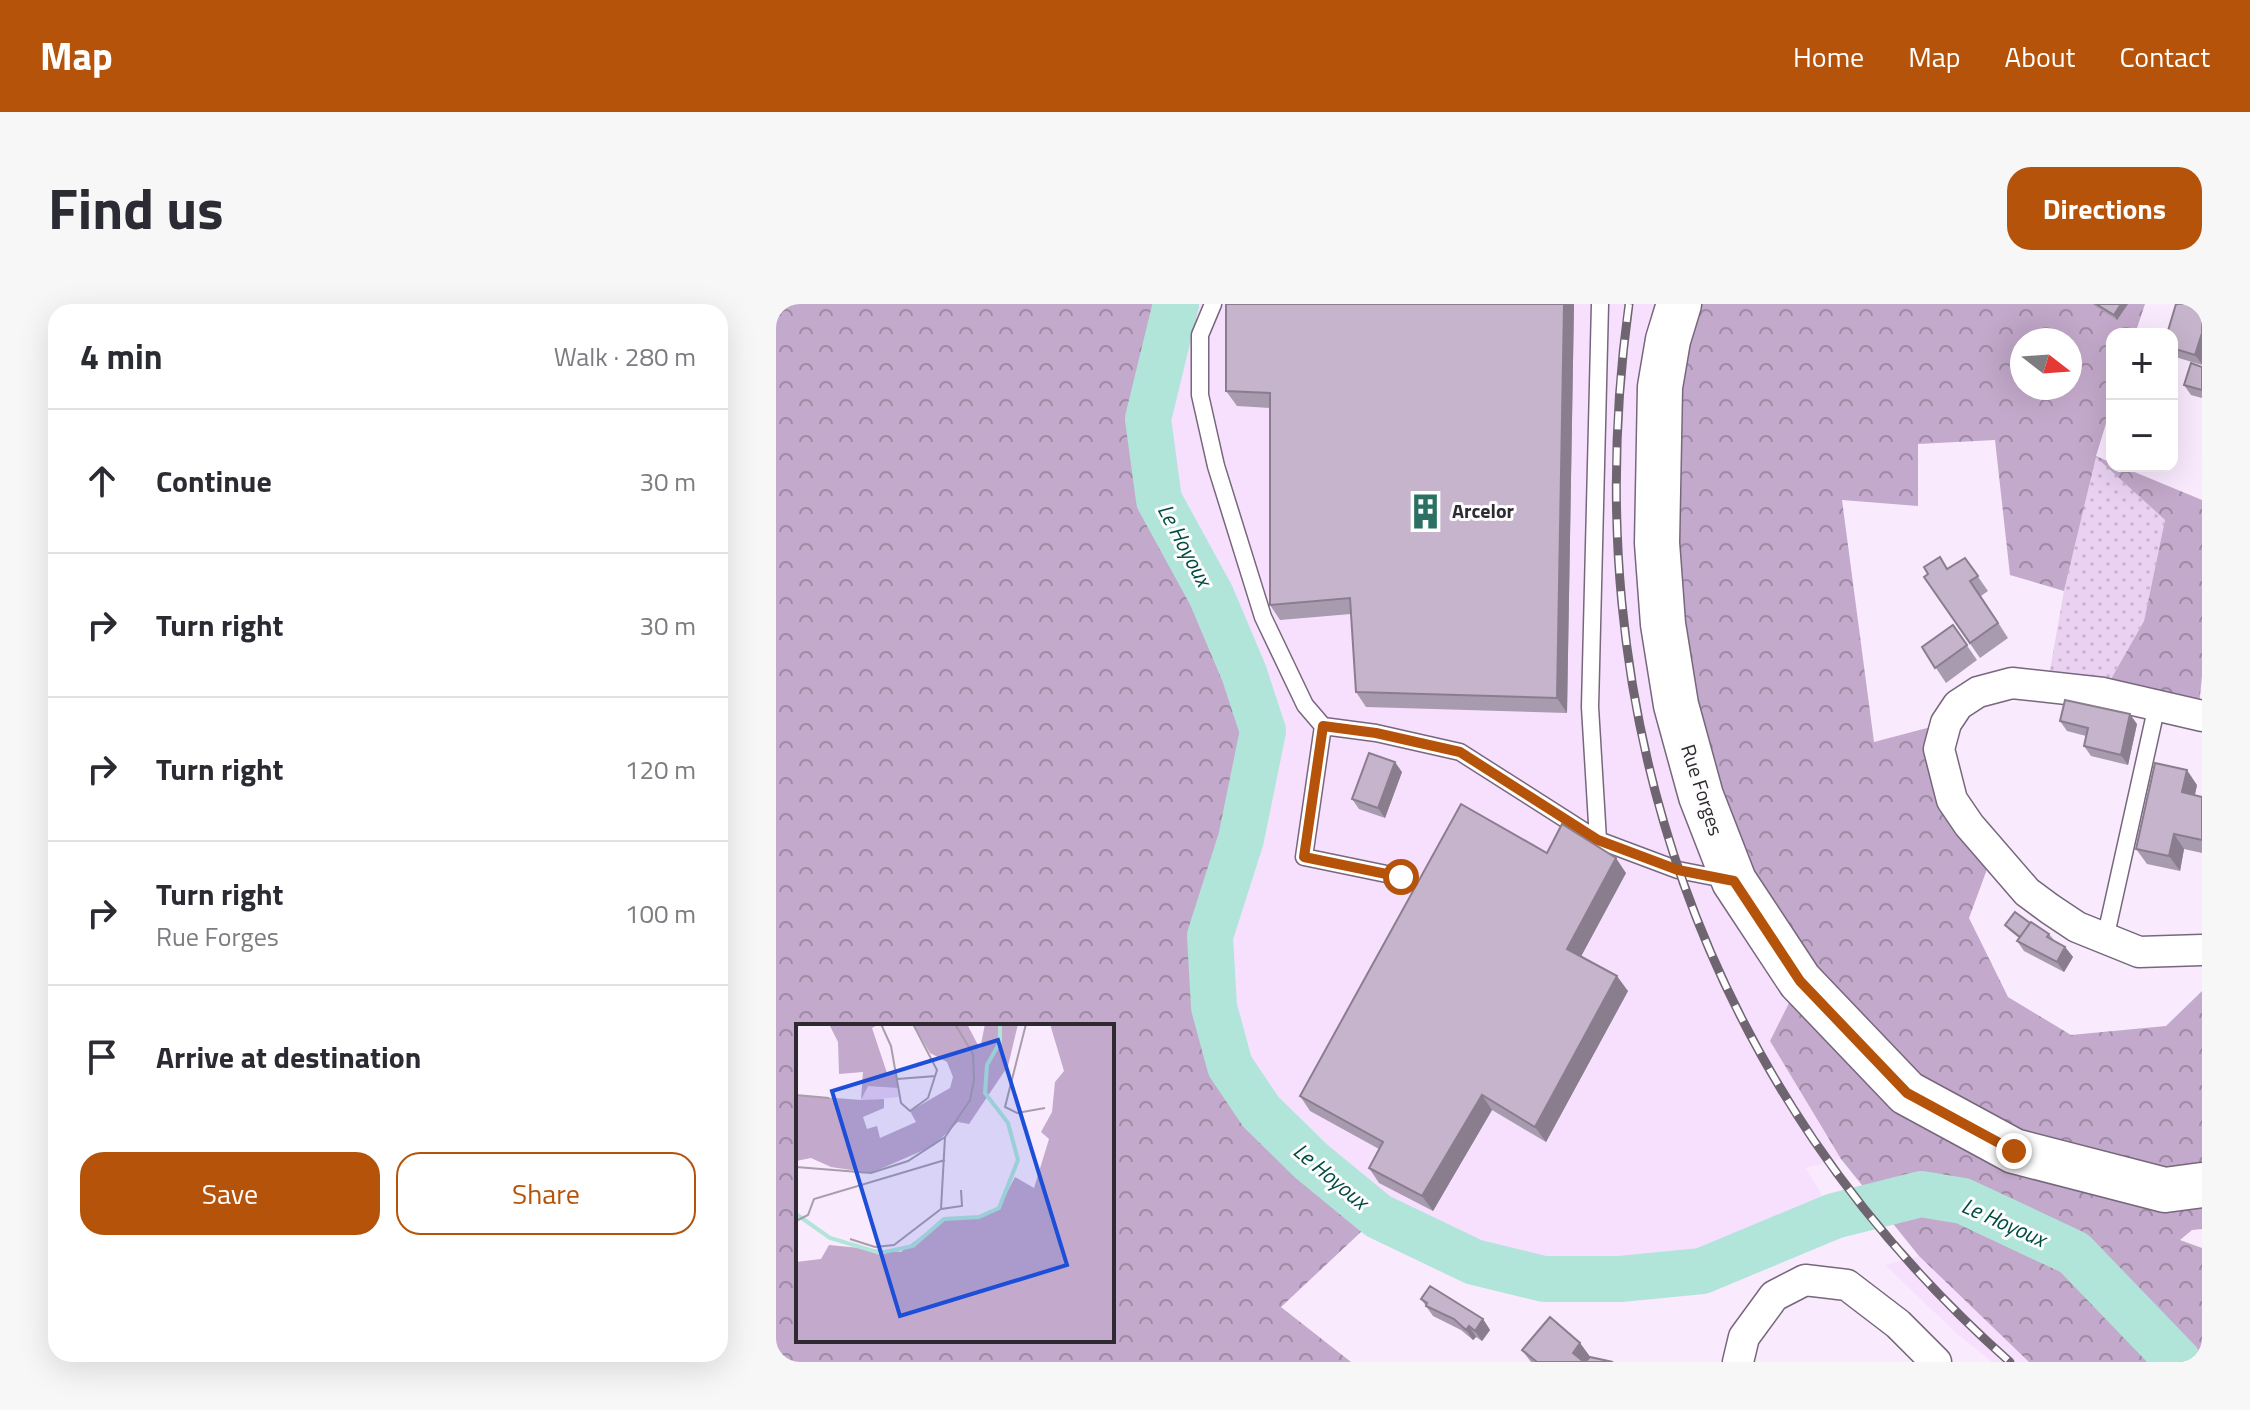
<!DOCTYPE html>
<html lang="en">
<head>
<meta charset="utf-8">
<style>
	:root { --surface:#fff; --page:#f7f7f7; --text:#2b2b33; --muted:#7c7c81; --line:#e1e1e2; --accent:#b45309 }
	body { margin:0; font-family:"Titillium Web",sans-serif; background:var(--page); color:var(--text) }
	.controls { position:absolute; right:24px; top:24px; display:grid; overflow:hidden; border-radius:16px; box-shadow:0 8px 32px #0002 }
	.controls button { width:72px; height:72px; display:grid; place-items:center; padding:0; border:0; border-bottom:2px solid var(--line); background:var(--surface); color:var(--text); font:40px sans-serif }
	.compass { position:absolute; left:1234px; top:24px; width:72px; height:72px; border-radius:50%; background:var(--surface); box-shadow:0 8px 32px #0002; rotate:107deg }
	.stop { position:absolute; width:24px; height:24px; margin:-18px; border:6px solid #b45309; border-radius:50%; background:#fff }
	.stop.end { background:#b45309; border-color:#fff; box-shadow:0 2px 8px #0008 }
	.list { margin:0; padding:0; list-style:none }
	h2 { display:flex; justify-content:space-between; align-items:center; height:104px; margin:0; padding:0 32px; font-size:34px }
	h2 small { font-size:26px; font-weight:400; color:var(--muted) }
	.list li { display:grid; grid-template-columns:52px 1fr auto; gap:24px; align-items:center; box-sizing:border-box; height:144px; padding:0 32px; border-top:2px solid var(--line) }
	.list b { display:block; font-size:30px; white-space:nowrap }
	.list p { margin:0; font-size:26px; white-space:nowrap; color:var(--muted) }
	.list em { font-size:26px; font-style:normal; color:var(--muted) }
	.actions { display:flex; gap:16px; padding:24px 32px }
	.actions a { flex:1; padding:18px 0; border:2px solid var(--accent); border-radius:24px; text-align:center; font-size:28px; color:var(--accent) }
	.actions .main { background:var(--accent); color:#fff }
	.icon { flex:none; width:44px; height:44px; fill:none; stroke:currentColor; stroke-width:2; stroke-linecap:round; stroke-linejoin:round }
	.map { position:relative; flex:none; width:1426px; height:1058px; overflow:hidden; border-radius:24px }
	header { display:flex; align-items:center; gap:48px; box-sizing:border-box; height:112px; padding:0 40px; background:var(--accent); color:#fff }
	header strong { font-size:38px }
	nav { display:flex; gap:44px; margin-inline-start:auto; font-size:28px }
	.intro { display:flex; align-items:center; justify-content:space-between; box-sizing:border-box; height:192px; padding:0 48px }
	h1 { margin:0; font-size:56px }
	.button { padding:20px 36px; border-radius:24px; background:var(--accent); color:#fff; font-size:28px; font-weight:700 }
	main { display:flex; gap:48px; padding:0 48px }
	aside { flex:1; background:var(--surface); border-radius:24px; box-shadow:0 8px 32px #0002 }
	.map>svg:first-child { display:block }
	.built { fill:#f7e0fe }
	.grass { fill:url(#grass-dots) }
	.forest { fill:url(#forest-crowns); fill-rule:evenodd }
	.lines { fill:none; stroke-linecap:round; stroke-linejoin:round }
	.river { stroke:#b1e5d9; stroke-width:46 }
	.service-casing { stroke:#77677c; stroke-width:19 }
	.minor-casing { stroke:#77677c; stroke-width:33 }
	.secondary-casing { stroke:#77677c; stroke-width:47 }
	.service { stroke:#fff; stroke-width:16 }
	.minor { stroke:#fff; stroke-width:30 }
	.secondary { stroke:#fff; stroke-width:44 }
	.rail-casing { stroke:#6e6571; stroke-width:9 }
	.rail { stroke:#fdfdfd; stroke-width:6; stroke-dasharray:18; stroke-linecap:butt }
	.wall { fill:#a99baf }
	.shaded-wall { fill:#8a7e8e }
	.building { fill:#c5b4cb; stroke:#8a7e8e; stroke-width:2 }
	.route { stroke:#b45309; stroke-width:10 }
	.labels { text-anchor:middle; stroke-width:6; stroke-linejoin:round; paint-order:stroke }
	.poi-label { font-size:20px; font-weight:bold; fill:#2f2931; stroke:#fdfdfd; text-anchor:start }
	.street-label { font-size:20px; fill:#2f2931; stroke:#fdfdfd }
	.water-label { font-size:22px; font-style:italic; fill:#004b40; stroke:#fdfdfd }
	.inset-river { fill:none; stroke:#b1e5d9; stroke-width:4 }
	.inset-road { fill:none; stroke:#a89dab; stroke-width:2 }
	.view { fill:#1d4ed8; fill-opacity:0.15; stroke:#1d4ed8; stroke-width:4 }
	.inset-edge { fill:none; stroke:#2f2931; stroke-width:4 }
</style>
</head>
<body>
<header>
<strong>Map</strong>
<nav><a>Home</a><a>Map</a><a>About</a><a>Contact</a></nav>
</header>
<div class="intro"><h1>Find us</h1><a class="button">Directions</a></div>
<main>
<aside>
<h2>4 min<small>Walk · 280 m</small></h2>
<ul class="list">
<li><svg class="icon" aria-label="ahead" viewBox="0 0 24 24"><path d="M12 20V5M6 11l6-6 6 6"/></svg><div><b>Continue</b></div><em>30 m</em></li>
<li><svg class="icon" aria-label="right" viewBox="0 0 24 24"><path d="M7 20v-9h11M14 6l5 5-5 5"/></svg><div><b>Turn right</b></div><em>30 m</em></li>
<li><svg class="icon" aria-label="right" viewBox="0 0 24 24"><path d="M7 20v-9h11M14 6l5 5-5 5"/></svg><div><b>Turn right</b></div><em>120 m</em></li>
<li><svg class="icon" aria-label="right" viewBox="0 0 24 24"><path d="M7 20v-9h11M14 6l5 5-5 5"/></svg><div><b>Turn right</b><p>Rue Forges</p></div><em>100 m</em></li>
<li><svg class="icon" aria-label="arrive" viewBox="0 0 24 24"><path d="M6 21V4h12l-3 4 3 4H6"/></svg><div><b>Arrive at destination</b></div></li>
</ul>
<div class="actions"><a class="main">Save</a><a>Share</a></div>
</aside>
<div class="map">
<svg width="1426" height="1058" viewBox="0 0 1426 1058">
	<defs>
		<pattern id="grass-dots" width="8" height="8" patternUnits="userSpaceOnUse" patternTransform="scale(2)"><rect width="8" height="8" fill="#ead1f2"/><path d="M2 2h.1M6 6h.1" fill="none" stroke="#c9b3d0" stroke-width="1.8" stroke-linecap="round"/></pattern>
		<pattern id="forest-crowns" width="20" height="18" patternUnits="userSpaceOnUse" patternTransform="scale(2)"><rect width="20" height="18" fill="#c3a9cb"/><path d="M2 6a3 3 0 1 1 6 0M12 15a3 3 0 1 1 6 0" fill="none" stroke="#9f8aa5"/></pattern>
	</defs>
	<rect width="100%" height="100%" fill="#f9eafd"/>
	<path class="built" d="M400,0h503l121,677 -30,60 71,118 -35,9 28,48 -132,55 -82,8h-76l-70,-17 -96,-46 -67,-55 -50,-49 -31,-46 -16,-59 -4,-71 31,-97 22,-108 -19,-58 -33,-78 -52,-95 -11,-81z
		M1143,952l110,106h-37l-37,-30 -70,-67z"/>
	<path class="grass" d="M1320,152l69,64 -21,101 -41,72 -56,-6 17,-96z"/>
	<path class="forest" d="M0,0h400l-28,115 11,81 52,95 33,78 19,58 -22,108 -31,97 4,71 16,59 31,46 50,49 67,55 -97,91 70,55h-575zM336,722v314h-314v-314z
		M903,0h466l-10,30h-23v70l-16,52 16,7v3h8l82,34v176l-4,39 -95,-22 41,-72 21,-101 -69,-63 -32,134 -54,-16 -15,-135 -77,4v62l-76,-6 32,242 72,-19 -7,26 54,104 -24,65 39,79 63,38 95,-9 36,-35v238l-10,1 -12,10 22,8v114h-173l-110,-106 -78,-97 -71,-118 30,-60 -124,-276zM1246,36h48v48h-48z"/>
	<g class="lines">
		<path class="river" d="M400,0l-28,115 11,81 52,95 33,78 19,58 -22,108 -31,97 4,71 16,59 31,46 50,49 67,55 96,46 70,17h76l82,-8 132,-55 87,-22 42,7 111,52 105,109"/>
		<defs>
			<path id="service" d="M437,0l-13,31v60l16,71 47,151 42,88 18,21
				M822,536l-8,-133 10,-403
				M625,573l-97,-20 19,-131 53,7 84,19 138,88 80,30 51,10
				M1329,635l52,-234"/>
			<path id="minor" d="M1426,412l-99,-23 -91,-10 -34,9 -20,13 -12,18 -7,26 13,51 17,25 58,67 23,17 27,18 62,25 63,-2
				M962,1058l6,-25 30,-41 31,-16 42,5 51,39 38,38"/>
			<path id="secondary" d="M903,0l-11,36 -8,47 -3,156 6,81 13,81 25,91 33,85 66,100 107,112 107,58 151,39 37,-5"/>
		</defs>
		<use href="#service" class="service-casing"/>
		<use href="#minor" class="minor-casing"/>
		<use href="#secondary" class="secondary-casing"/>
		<use href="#service" class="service"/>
		<use href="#minor" class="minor"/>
		<use href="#secondary" class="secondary"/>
		<defs>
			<path id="rail" d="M853,0c-56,404 74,787 381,1058"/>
		</defs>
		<use href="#rail" class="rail-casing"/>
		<use href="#rail" class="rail"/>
	</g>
	<path class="wall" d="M798,0l-7,409 -201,-6 -10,-15 -5,-78 -71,6 -10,-15v-197l-33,-2 -11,-15z
		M1316,0h36l-11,16z
		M1426,3v58l-30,-9v-22z
		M1426,63v31l-11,-3 -7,-10z
		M1189,254l23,33 -7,5 27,42 -28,20 -56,-81 24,-8z
		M1177,321l24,35 -31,23 -24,-36z
		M1284,417l77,3 -9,41 -37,-9 -7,-10 2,-10 -19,-5z
		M626,468l-17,46 -26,-9 -7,-10z
		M1421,481l-2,10 7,2v56l-18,-4 -4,22 -33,-7 -11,-15z
		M771,549l79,20 -45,83 47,35 -82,151 -54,-32 -59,101 -54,-28 -10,-15 10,-19 -69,-38 -10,-15z
		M1254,619l19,11 5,6 11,7 8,10 -9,15 -40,-21 -7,-10 2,-3 -10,-8 -4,-5z
		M645,995l62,20 7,11 -8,11 -6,-4 -3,3 -12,-10 -28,-14z
		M804,1039l10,14 23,5h-82l-9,-12z"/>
	<path class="shaded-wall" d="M788,0h10l-7,409 -10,-15z
		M1345,0h7l-11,16 -3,-5z
		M1426,29v31l-7,-9z
		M1354,410l7,10 -9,41 -7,-10z
		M619,458l7,10 -17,46 -7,-10z
		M1411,466l10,15 -5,22 -10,-15z
		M1398,530l10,15 -4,22 -11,-15z
		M840,554l10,15 -49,91 -10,-15z
		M1289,643l8,10 -9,15 -7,-10z
		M841,672l11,15 -82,151 -11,-15z
		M706,791l10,15 -59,101 -11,-15z
		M707,1015l7,11 -8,11 -7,-10z
		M693,1022l7,11 -3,3 -7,-10z
		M804,1039l11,15 -3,4h-8l-7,-9z"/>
	<path class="building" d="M450,0h338l-7,394 -201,-6 -6,-94 -80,7v-212l-44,-2z
		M1320,0h25l-7,11z
		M1400,0h16l10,3v26l-7,22 -23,-7v-14h-5z
		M1415,59l11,4v23l-18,-5z
		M1164,253l7,12 18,-11 13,18 -8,5 28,42 -28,20 -46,-66 4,-3 -4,-7z
		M1177,321l14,20 -32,23 -13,-21z
		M1289,396l65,14 -9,41 -37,-9 4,-18 -28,-7z
		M593,449l26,9 -17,46 -26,-9z
		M1379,459l32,7 -5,22 20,5v43l-28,-6 -5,22 -33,-7z
		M685,500l86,49 15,-29 54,34 -49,91 50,27 -82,151 -53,-32 -60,101 -53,-28 14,-26 -83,-46z
		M1239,608l15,11 -10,14 -15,-12z
		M1255,618l18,12 -2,3 18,10 -8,15 -40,-21z
		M654,982l53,33 -8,12 -6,-5 -3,4 -12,-11 -28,-13 1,-3 -6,-4z
		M774,1013l30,26 -7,10 11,9h-47l-15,-12z
		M814,1053l23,5h-28z"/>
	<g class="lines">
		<path class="route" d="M625,573l-97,-20 19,-131 53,7 84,19 138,88 80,30 56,11 66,100 107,112 107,58"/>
	</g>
	<defs>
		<symbol id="building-bare" viewBox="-9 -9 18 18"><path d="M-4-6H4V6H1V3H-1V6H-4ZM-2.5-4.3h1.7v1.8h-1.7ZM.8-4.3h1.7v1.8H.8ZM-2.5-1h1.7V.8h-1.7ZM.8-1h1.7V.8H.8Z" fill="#2b7063" stroke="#fdfdfd" stroke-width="2.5" paint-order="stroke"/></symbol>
	</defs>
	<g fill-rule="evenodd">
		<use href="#building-bare" x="624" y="182" width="51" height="51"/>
	</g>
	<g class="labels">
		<g class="poi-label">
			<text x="676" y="214">Arcelor</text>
		</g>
		<g class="street-label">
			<text transform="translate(926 486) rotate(72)" y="7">Rue Forges</text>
		</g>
		<g class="water-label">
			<text transform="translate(409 241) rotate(62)" y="8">Le Hoyoux</text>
			<text transform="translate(555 872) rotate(40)" y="8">Le Hoyoux</text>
			<text transform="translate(1228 918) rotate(24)" y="8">Le Hoyoux</text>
		</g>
	</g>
	<g transform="translate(20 720)">
		<rect width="318" height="318" fill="#f9eafd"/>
		<path d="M88,61l14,3 1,9 -38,4 6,-15z" fill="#ead1f2"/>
		<path d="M33,0h50l-7,4 15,45 10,-1 1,16 -30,-2 -7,14 23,-1v9l-21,9 4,12 10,-3 3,12 36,-16 -6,-11 40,-23 3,-11 -6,-15 -17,-9 -17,-29h54l13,25 5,-25h33l-10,42 -39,58 -11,-2 -25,24 -62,27 -40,-6 -20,-9 -15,3v-66l65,5 2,-28 -24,2 -1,-32zM254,0h64v318h-318v-80l25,-3 8,-14 72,7 43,-33 35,-2 20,-9 16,-31 19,11 15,-49 -8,-7 11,-20 3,-30 9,-11z" fill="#c3a9cb"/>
		<path class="inset-river" d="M0,190l34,24 50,15 33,-7 31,-27 35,-2 20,-9 19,-48 -10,-37 -23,-30 2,-28 13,-23v-18"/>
		<path class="inset-road" d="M85,0l10,22 10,57 9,8 18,-13 9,-28 -24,-46M230,0l-21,83 12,6 28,-5M101,55l39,-3M0,71l33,3M149,113l-4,72 21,-3 -1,-16M0,143l75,6 37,-12 37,-24 25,-37 4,-20 -1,-26 -18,-30M0,197l12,-6 6,-16 131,-39M54,215l25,8 19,-2 47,-36"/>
		<path class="view" d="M202,16l69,225 -167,51 -68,-225z"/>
		<rect width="318" height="318" class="inset-edge"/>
	</g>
</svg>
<div class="controls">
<button>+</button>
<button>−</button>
</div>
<svg class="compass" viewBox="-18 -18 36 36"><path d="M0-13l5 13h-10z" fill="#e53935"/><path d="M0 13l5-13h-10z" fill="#7c7c81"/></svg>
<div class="stop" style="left:625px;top:573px"></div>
<div class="stop end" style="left:1238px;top:847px"></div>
</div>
</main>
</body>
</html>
